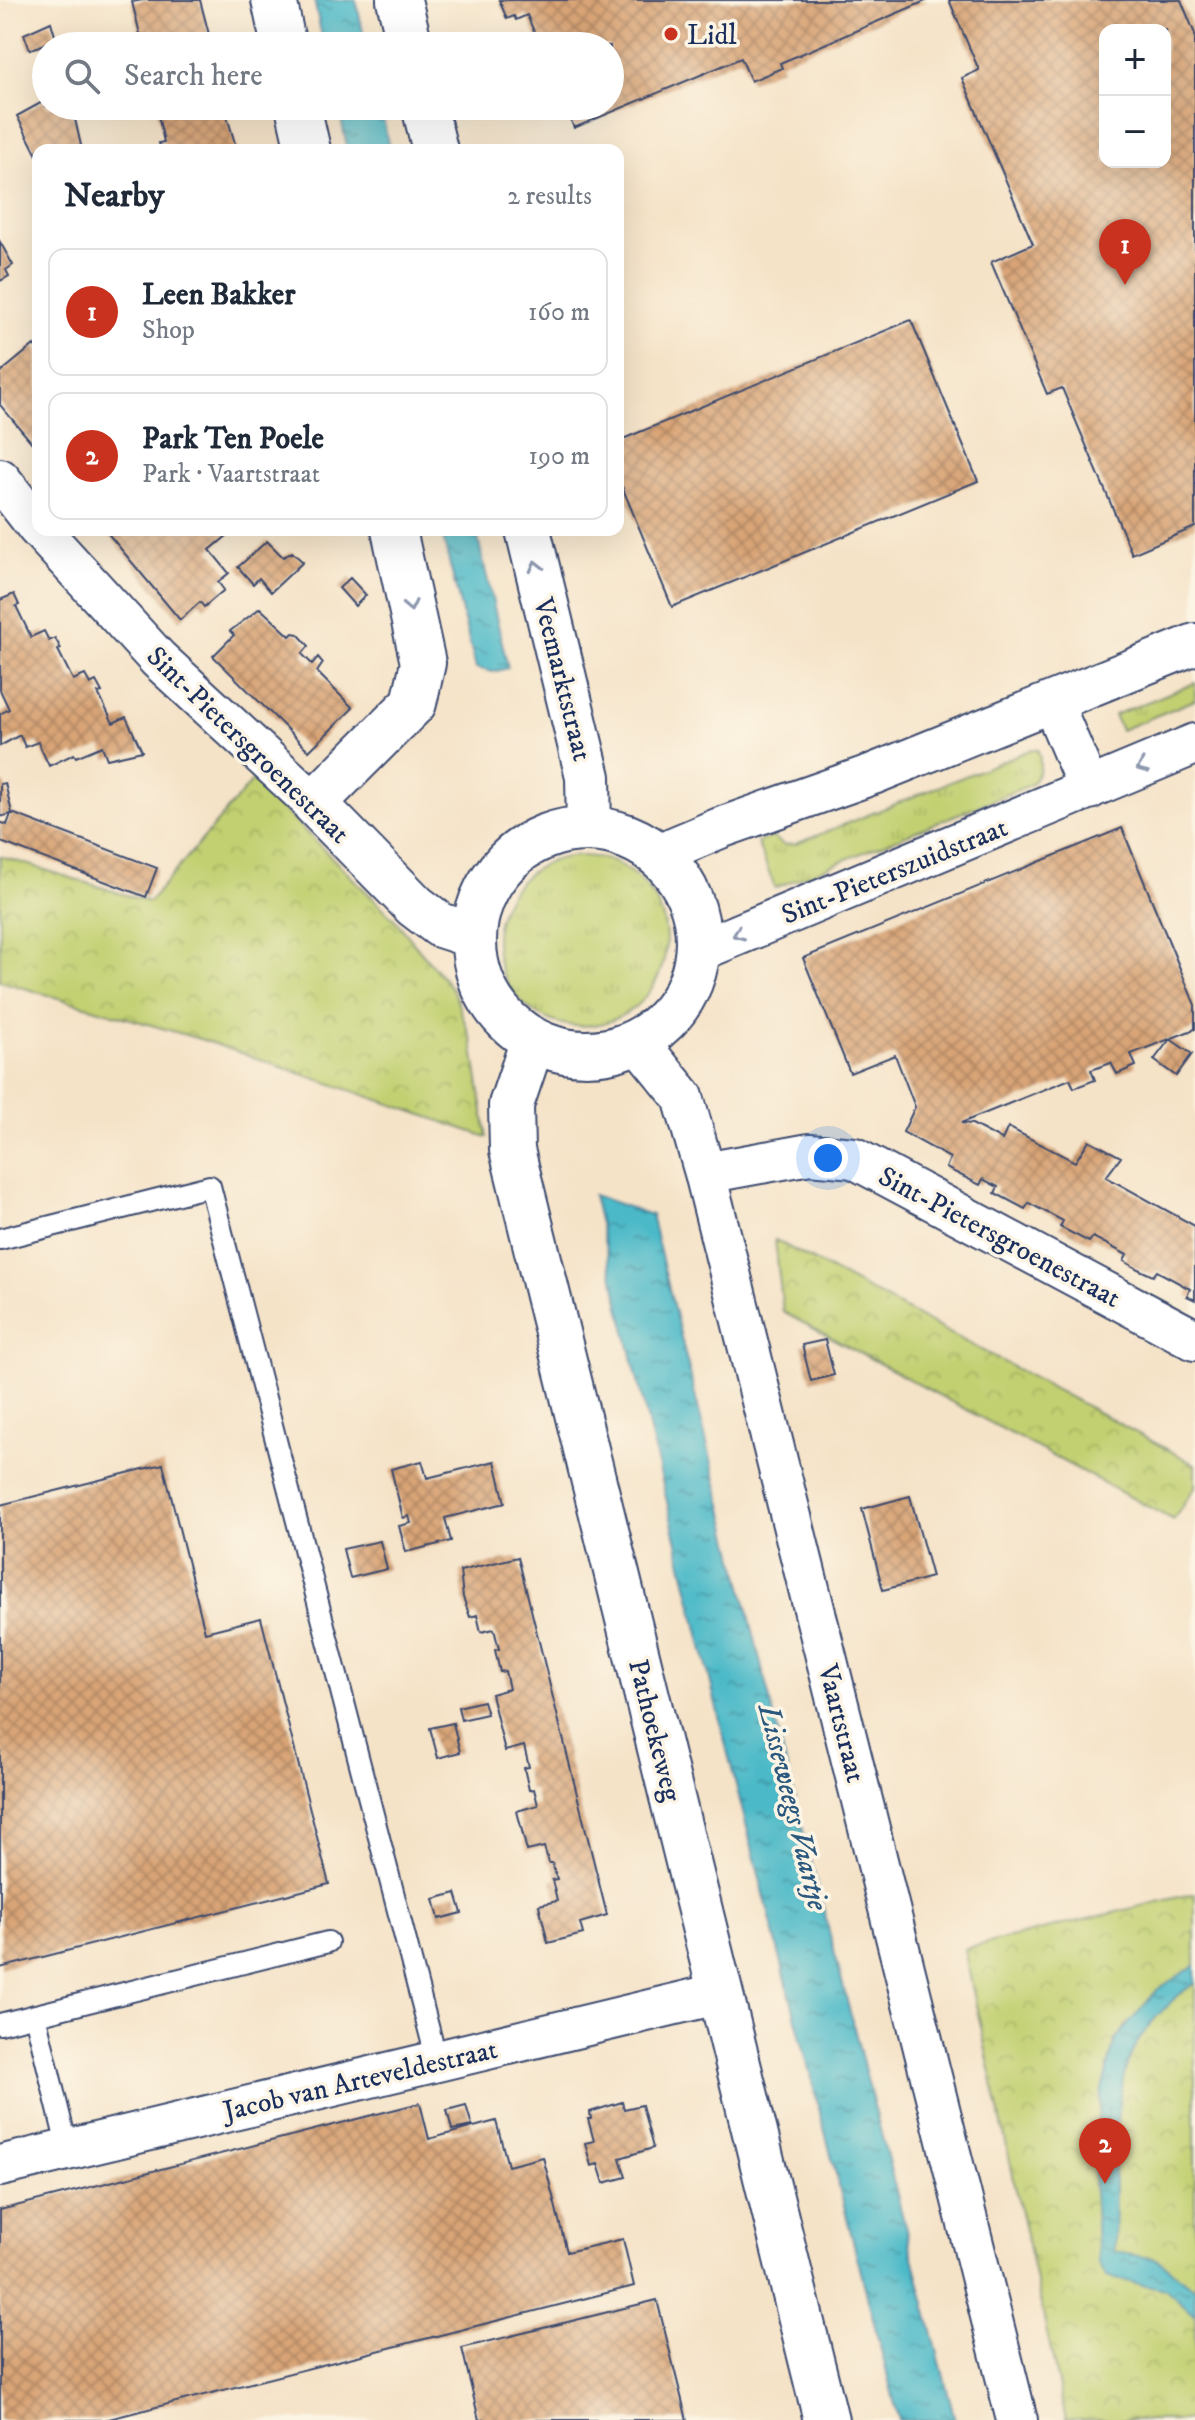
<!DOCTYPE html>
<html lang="en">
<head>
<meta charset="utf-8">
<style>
	:root { --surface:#fff; --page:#f6f6f7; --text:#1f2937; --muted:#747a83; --line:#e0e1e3; --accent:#c8321e }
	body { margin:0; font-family:"IM FELL DW Pica",serif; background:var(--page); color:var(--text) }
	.controls { position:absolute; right:24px; top:24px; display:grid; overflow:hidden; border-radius:16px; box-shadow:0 8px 32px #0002 }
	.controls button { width:72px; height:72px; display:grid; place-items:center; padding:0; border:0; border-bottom:2px solid var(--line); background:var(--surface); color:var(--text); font:40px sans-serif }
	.you { position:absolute; left:828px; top:1158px; width:28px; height:28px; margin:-20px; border:6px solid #fff; border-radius:50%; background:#1a73e8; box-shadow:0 0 0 12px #1a73e833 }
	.badge { display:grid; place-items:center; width:52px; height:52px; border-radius:50%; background:var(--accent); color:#fff; font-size:26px; font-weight:700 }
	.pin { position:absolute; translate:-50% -66px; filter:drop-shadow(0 2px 4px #0008) }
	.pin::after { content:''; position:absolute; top:42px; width:28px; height:24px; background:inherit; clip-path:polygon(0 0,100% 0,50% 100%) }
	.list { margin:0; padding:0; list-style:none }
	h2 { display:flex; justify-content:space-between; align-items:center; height:104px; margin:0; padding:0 32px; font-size:34px }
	h2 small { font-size:26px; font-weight:400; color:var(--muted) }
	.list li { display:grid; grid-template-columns:52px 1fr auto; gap:24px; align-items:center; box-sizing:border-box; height:128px; margin:0 16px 16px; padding:0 16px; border:2px solid var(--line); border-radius:16px }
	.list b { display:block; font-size:30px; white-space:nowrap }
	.list p { margin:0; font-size:26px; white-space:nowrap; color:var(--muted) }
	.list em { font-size:26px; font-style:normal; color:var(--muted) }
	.icon { flex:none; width:44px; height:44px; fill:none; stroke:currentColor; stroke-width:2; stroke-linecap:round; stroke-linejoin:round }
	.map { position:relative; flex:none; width:1195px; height:2420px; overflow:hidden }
	.search { position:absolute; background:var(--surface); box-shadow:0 8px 32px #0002; left:32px; top:32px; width:592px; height:88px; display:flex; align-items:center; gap:20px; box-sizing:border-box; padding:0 28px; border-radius:44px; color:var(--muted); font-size:30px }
	.panel { position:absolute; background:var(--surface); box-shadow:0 8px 32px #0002; left:32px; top:144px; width:592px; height:392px; border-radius:16px }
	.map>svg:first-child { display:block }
	.grass { fill:url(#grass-tufts); stroke:#6e8068; stroke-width:2 }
	.park { fill:url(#park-crowns); stroke:#6e8068; stroke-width:2 }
	.water { fill:url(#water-ripples); stroke:#347493; stroke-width:2 }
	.building { fill:url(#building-cross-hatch); fill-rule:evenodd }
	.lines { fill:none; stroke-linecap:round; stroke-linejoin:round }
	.service-casing { stroke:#3c4a6e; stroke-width:24 }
	.minor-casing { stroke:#3c4a6e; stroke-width:44 }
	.secondary-casing { stroke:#3c4a6e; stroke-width:48 }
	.service { stroke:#fff; stroke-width:20 }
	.minor { stroke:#fff; stroke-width:40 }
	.secondary { stroke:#fff; stroke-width:44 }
	.oneway { stroke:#8d97ae }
	.poi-dot { fill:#c8321e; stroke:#fcf5e5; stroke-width:3 }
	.labels { text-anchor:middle; stroke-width:7; stroke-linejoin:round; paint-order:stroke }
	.poi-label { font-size:28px; fill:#1b2f5e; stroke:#fcf5e5; text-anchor:start }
	.street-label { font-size:28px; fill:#1b2f5e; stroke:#fcf5e5 }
	.water-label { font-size:30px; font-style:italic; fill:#2a587e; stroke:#fcf5e5 }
</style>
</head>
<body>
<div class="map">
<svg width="1195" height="2420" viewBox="0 0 1195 2420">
	<defs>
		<pattern id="grass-tufts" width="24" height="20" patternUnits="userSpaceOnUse" patternTransform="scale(2)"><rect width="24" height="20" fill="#c2d071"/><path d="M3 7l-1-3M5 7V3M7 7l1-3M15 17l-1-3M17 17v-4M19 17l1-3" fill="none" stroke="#a6b364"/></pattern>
		<pattern id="park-crowns" width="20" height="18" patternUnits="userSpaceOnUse" patternTransform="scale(2)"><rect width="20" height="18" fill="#c2d071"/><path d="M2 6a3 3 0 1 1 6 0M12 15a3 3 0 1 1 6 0" fill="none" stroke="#a6b364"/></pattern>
		<pattern id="water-ripples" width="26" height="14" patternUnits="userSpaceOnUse" patternTransform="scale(2)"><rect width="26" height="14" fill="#4cb9c8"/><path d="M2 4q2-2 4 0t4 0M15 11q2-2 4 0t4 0" fill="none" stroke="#3e97a6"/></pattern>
		<pattern id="building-cross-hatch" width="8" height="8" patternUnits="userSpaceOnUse" patternTransform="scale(2)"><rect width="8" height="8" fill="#d9a476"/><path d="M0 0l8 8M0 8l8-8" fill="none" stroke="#af8664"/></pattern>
	</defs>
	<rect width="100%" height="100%" fill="#fcf5e5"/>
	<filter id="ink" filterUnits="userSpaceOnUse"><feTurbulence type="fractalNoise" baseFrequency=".0125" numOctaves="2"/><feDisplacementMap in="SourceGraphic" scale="16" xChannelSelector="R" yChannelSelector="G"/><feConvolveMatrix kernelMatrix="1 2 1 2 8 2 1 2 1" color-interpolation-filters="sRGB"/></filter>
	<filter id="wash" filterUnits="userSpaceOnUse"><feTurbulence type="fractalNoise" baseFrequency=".006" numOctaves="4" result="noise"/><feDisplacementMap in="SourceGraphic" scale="32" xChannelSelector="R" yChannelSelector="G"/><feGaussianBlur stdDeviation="1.8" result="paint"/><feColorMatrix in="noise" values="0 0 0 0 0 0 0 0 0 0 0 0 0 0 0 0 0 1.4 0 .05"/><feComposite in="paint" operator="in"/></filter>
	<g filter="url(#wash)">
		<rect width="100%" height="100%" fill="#f5e3c8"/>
		<path class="grass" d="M1195,683v17l-74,30 -7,-15z
			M1032,749l6,1c4,16 3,23 -8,35l-255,103 -18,-46 15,-5 12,8 12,-1z
			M496 941a85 85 0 1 1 170 0a85 85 0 1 1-170 0Z"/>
		<path class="park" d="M253,780l142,140 58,70 19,52 15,95 -284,-97 -203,-59v-125l149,46z
			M775,1240l420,224v24l-22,32 -390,-208z
			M1195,1893v527h-129l-102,-471z"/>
		<path class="water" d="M314,0h42l10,46h-42z
			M338,106h42l10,44h-42z
			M441,530h35l32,138 -15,4 -17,-4z
			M593,1195l58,20 128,522 176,683h-56l-172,-670z
			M1195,1965v18c-26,17 -56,49 -67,79 -17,49 -12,136 -14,190l43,7 38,30v26l-29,-26 -60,-12 -8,-16 -4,-69 1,-50 6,-49 14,-53 43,-51z"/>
		<g id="blocks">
			<path class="building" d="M143,0h57l12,46h-69l-11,-44z
				M499,0h429l-148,63 2,5 -31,13 -10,-23 -167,70 -9,-22h45v-60h-70l-13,-31 -11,5 -2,-4 -7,3z
				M949,0h232l14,34v493l-63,27 -70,-166 -15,6 -56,-132 42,-18 -71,-166 17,-8zM1105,30h60v132h-60z
				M51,22l5,17 -26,11 -6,-16z
				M46,100v6h26l10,44h-44v7l-21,-41z
				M156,106h68l13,44h-76l-2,-7 5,-1z
				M0,242l13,23 -7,5 3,6 -9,5z
				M911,320l67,161 -306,126 -54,-130v-36z
				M34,345l4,5v100l-38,-45v-32z
				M105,530h129l-24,20 19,23 -11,9 6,8 -20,17 -4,-5 -20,18z
				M267,541l16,16 9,-5 11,10 -32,30 -12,-14 -6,6 -15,-17z
				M350,578l16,17 -11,11 -16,-18z
				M14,594l5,11 -3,1 15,31 13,-6 5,10 6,-3 6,11 -3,1 15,30 12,-5 5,9 6,-3 6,11 -4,1 15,30 13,-6 16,34 -35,8 -5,-13 -26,11 -2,-3 -25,12 -11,-24 -13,5 -5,-12 -20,11v-32l9,-5 -9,-19v-90z
				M260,608l30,28 3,-3 5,1 11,12 -7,8 10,10 6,-7 5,6 -6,9 36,36 -44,43 -96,-95 21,-21 -4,-4z
				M5,783l7,30 145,55 -11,29 -145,-55 -1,-20 7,3 4,-11 -11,3v-33z
				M1122,828l73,177v24l-64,25 5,12 -19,8 -6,-11 -20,7 4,10 -21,8 -4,-9 -109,44 11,1 30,16 6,-13 67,35 14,-22 32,17 -15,20 89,49v74l-8,-4 3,-7 -33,-18 -4,5 -15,-7 -14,-8 3,-6 -34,-18 -4,5 -29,-15 3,-6 -34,-18 -4,6 -30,-16 3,-6 -15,-8 -3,6 -34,-17 4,-10 -47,-26 12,-25 -20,-52 -45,18 -47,-115z
				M1170,1039l22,15 -16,22 -22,-16z
				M825,1340l9,35 -23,6 -9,-36z
				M422,1461l5,17 68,-17 10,42 -60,15 6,23 -45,11 -7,-26 12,-3 -2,-7 -6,2 -12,-49z
				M163,1464l42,168 56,-14 68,266 -329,84v-463z
				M910,1496l22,81 -49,13 -21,-81z
				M380,1541l7,28 -37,9 -7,-29z
				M518,1557l89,358 -27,8 3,11 -35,9 -9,-38 18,-4 -5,-21 5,-1 -5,-16h-3l-5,-16 -17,4 -10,-40 21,-6 -4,-16 -5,1 -5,-22 5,-1 -5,-21 -19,5 -14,-57 18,-5 -4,-18 -5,1 -5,-22 4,-1 -5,-20 -13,3 -4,-17 -7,2 -7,-20 -3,-26z
				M483,1701l4,13 -26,6 -3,-13z
				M453,1723l7,29 -22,6 -8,-30z
				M456,1893l6,20 -23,6 -5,-20z
				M622,2102l2,7 18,-4 11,43 -33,10 6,19 -22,6 -6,-19 -7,2 -6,-23 9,-2 -6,-22h3l-1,-7z
				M420,2103l9,36 67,-18 12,45 35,-9 24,95 56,-13 11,47 -529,134h-105v-210z
				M466,2105l6,21 -20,4 -5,-20z
				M657,2300l30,120h-208l-17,-72z"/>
		</g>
	</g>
	<g filter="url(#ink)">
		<use href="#blocks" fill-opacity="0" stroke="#3c4a6e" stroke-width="2"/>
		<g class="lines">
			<defs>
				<path id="service" d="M0,1239l210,-53 227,875
					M35,2015l33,135
					M0,2024l328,-82"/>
				<path id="minor" d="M0,479l38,49
					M40,530l118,129 156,144
					M1052,702l37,87
					M658,854l62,-26 153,-54 322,-130
					M699,951l496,-207
					M637,1041l46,56 22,76 312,1247
					M705,1173l105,-19 44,4 341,182
					M0,2166l721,-173"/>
				<path id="secondary" d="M274,0l10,46
					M399,0l11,46
					M298,106l10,44
					M424,106l11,44
					M394,530l29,133 -9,40 -100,100 101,103 25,19 34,11
					M528,530l60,247 1,51
					M474 941a112 112 0 1 1 224 0a112 112 0 1 1-224 0Z
					M533,1040l-22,65 1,45 314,1270"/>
			</defs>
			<use href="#service" class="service-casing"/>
			<use href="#minor" class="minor-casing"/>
			<use href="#secondary" class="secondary-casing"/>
			<use href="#service" class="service"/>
			<use href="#minor" class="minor"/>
			<use href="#secondary" class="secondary"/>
		</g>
		<defs><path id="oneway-chevron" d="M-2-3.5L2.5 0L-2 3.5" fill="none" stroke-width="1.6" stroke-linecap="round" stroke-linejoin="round" transform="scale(2)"/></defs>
		<g class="oneway">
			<use href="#oneway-chevron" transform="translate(536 566) rotate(-104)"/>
			<use href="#oneway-chevron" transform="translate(410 606) rotate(78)"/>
			<use href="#oneway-chevron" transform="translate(1142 767) rotate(157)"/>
			<use href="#oneway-chevron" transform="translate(738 934) rotate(157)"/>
		</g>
	</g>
	<circle class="poi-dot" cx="671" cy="34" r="8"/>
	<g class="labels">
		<g class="poi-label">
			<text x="687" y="44">Lidl</text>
		</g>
		<g class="street-label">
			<text transform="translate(564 679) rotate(76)" y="10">Veemarktstraat</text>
			<text transform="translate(249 744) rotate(44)" y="10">Sint-Pietersgroenestraat</text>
			<text transform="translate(894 870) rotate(-22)" y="10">Sint-Pieterszuidstraat</text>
			<text transform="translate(1000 1236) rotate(28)" y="10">Sint-Pietersgroenestraat</text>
			<text transform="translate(843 1723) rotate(76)" y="10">Vaartstraat</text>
			<text transform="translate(656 1730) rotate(76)" y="10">Pathoekeweg</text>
			<text transform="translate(360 2079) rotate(-13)" y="10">Jacob van Arteveldestraat</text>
		</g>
		<g class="water-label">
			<text transform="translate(794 1807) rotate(76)" y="10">Lisseweegs Vaartje</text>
		</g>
	</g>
</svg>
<div class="controls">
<button>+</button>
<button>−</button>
</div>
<div class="you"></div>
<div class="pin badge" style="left:1125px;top:285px">1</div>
<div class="pin badge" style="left:1105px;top:2184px">2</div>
<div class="search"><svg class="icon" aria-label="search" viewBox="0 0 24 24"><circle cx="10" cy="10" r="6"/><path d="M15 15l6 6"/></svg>Search here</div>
<section class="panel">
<h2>Nearby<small>2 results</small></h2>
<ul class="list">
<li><span class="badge">1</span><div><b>Leen Bakker</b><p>Shop</p></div><em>160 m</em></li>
<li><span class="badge">2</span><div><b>Park Ten Poele</b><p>Park · Vaartstraat</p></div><em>190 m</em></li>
</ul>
</section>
</div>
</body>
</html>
